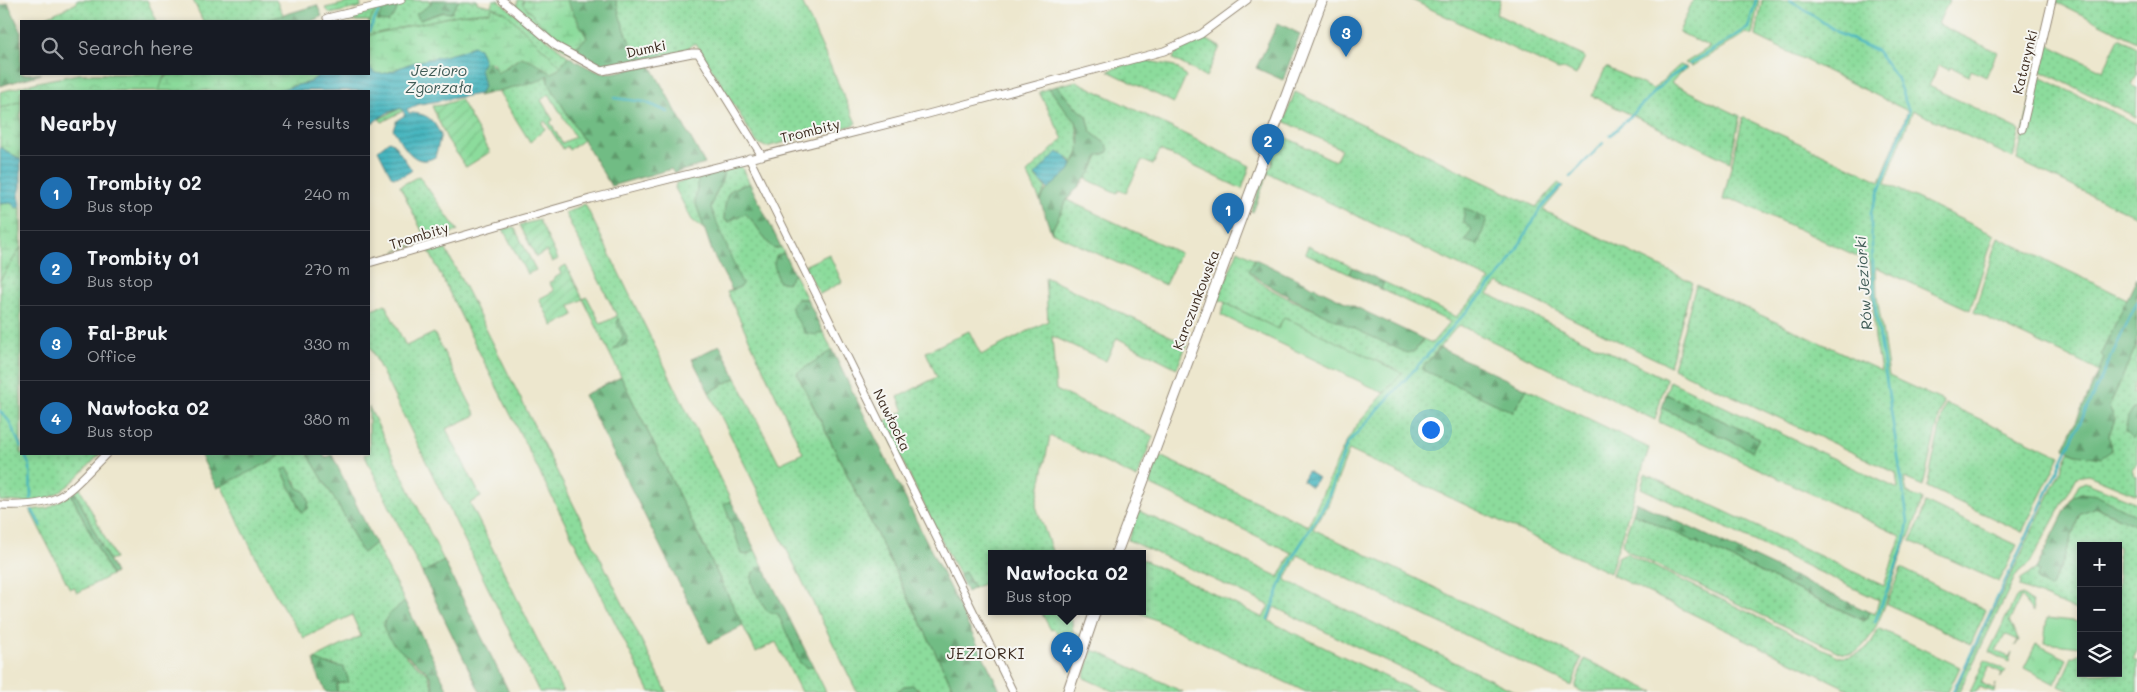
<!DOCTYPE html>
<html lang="en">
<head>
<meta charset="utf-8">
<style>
	:root { --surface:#171b24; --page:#20242c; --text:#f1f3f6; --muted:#9ea1a6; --line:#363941; --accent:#1f6fb2 }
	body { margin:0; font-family:Mali,sans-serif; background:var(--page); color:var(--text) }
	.controls { position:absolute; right:15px; bottom:15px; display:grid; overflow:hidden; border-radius:0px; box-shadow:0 2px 8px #0003 }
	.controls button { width:45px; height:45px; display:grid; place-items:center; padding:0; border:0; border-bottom:1px solid var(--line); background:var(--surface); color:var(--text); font:25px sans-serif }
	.you { position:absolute; left:1430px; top:429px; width:18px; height:18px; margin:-12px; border:4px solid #fff; border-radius:50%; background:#1a73e8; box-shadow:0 0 0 8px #1a73e833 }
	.badge { display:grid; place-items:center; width:32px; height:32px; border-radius:50%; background:var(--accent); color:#fff; font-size:16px; font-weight:700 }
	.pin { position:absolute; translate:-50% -41px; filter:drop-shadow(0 1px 2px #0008) }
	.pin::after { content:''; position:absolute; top:26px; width:18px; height:15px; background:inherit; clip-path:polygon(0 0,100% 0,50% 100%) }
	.popup { position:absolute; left:988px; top:550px; width:158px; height:65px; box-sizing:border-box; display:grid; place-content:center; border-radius:0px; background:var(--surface); filter:drop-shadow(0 1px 4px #0005); font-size:16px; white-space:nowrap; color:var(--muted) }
	.popup b { font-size:19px; color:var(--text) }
	.popup::after { content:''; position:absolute; left:50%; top:100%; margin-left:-10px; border:10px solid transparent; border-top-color:var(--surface) }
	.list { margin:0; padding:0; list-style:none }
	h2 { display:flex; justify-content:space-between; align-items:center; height:65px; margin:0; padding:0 20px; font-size:21px }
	h2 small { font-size:16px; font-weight:400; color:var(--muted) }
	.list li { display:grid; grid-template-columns:32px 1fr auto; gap:15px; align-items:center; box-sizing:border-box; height:75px; padding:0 20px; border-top:1px solid var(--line) }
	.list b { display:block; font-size:19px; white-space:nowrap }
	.list p { margin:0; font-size:16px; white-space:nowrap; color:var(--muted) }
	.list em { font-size:16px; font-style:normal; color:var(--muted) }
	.icon { flex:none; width:28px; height:28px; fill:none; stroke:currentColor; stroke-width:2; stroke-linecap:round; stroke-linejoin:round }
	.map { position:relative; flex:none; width:2137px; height:692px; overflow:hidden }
	.search { position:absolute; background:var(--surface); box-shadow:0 2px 8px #0003; left:20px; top:20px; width:350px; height:55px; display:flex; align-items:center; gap:12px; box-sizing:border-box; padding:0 18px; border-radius:0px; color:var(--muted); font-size:19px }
	.panel { position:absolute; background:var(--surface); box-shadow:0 2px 8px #0003; left:20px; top:90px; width:350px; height:365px; border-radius:0px }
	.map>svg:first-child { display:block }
	.grass { fill:url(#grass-dots); stroke:#64835d; fill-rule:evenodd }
	.forest { fill:url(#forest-firs); stroke:#567351 }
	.wetland { fill:url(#wetland-marsh); stroke:#64835d }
	.park { fill:url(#park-crowns); stroke:#64835d }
	.garden { fill:url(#garden-furrows); stroke:#64835d }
	.pitch { fill:#8cdc9c; stroke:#64835d }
	.water { fill:url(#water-rules); stroke:#41706e }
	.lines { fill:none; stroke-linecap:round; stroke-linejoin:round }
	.stream { stroke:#47b6bf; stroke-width:2.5 }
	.street-casing { stroke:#948876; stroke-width:9 }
	.secondary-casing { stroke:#948876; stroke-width:12 }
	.street { stroke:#fff; stroke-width:7 }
	.secondary { stroke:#fff; stroke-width:10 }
	.labels { text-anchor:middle; stroke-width:4; stroke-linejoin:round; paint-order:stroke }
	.street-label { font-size:14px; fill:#3b2a1e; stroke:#f6f6f2 }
	.water-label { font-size:15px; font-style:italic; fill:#3f5b56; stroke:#f6f6f2 }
	.neighbourhood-label { font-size:15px; letter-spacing:1px; fill:#3b2a1e; stroke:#f6f6f2 }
</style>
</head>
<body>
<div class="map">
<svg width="2137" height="692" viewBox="0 0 2137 692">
	<defs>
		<pattern id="grass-dots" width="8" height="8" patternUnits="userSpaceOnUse" patternTransform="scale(1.25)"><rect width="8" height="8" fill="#8cdc9c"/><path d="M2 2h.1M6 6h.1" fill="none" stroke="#7abd86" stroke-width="1.8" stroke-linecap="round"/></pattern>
		<pattern id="forest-firs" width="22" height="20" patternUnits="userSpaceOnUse" patternTransform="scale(1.25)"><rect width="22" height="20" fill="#71bc84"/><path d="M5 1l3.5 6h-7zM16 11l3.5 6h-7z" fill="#5e996b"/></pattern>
		<pattern id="wetland-marsh" width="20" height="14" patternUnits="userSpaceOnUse" patternTransform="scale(1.25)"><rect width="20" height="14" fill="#8cdc9c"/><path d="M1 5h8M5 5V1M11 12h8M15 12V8" fill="none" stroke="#7abd86"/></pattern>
		<pattern id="park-crowns" width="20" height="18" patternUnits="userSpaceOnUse" patternTransform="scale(1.25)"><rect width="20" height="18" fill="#8cdc9c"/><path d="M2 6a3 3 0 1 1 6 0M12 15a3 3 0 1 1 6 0" fill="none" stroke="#7abd86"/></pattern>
		<pattern id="garden-furrows" width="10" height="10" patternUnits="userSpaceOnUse" patternTransform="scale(1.25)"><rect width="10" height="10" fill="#8cdc9c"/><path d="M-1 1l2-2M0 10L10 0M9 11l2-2" fill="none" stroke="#7abd86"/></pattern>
		<pattern id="water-rules" width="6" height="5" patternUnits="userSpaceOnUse" patternTransform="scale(1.25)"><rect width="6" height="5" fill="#47b6bf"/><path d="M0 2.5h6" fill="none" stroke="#3c949b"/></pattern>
	</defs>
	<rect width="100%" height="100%" fill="#f6f6f2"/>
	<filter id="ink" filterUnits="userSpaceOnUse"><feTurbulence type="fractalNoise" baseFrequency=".02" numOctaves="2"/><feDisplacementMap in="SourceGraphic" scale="10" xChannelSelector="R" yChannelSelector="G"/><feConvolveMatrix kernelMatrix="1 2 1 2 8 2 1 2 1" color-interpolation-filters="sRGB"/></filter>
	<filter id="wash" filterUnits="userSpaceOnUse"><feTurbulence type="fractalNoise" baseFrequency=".0096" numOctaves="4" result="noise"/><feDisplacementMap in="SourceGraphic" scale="20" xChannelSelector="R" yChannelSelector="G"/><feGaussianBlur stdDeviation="1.12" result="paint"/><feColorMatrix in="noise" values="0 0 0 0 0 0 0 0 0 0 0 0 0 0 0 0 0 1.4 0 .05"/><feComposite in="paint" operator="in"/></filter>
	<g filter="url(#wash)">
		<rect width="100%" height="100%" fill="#ede7ce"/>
		<path class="grass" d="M76,0h71l10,21h-119l39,-18z
			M193,0h83l8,16 -14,3 1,2h-68z
			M360,0l1,7 -30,7 -6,-6z
			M411,0l21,1 -12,19 23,-8 8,1 8,-13h18v3l14,3 2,-6h5l70,56 -7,10 -55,-53 -14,-6 -2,5 -32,3 -89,20v-12l8,-16 8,-1 10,8 4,-11z
			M518,0h6l-1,4 17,19 34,25 -3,5 -15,-9 -40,-36z
			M616,0h185l55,123 -2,2 -88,22 -9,-4 -61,-100 -6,3 -1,4 -26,6 -4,-7 -24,7 -15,-39z
			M1412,0h89l-5,14 89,43 -9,18 -12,-6 -6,1z
			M1693,0h66l-7,36 -6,-3 -54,33 -7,-3 25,-16 -31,-15z
			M1762,0h187l-11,24 59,28 -11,25 -15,-7 -2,6 -18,-9 -2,3 -10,-5 -10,21 91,44 -7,28 -100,-48 -28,73 109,52 -24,75 -94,-43 1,29 12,80 54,25 -20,85 -19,-8 3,15 15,6c-4,20 -13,36 -20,55 -10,27 -20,73 -40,93 -6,7 -12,7 -21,6l-214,-102 -5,-7 11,-31 231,108 5,-9 6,2 4,-14 -238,-112 4,-14 239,112 17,-50 -242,-114 3,-14 90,43 7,-13 -93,-44 4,-13 228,108 -2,-16 -223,-105 23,-83 185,86 -6,-33 -5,-76 -133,-61 -14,-1 20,-83 137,64 28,-70 -152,-75z
			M2056,0h81v42l-81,-40z
			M1200,36l20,11 -14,30 -33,-18 4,-9 12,-5z
			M2119,38l18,9v28l-5,10 5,3 -1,29 -95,-46 5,-27 57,27z
			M1148,61l27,5 11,10 -12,27 -66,-32 22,-8z
			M1680,65l8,3 -10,7 -7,8 69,33 -10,46 -138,-66 14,-29 47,22z
			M549,75l-1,7 35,58 -14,10 -2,-4 -4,3 -18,-28 -3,2 3,6 -15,13 -31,-50c12,-11 35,-9 50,-17zM549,94l26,43 -13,6 -12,-21 3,-2 -12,-20z
			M2036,75l101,49v93l-120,-57z
			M1076,81l174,85 -8,23 -82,-39 -7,15 -11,-5 -16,33 -7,-3 -2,3 -33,-15 7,-6 7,-16 9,-3 1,-4 -2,-5 -15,-12 -4,-16 -14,-11 -16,-19z
			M1049,88l19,26 8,7 4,30 -8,14 -2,-6 -35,17 11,12 -6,12 -13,-27 36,-34 -24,-47z
			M1295,92l241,115 22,-24 5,3 -20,24 149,72 -22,84 -172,-83 -10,11 178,85 -11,41 -194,-94 -5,2 -34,40 91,44 14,-23 122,59 -39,125 -261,-123 -21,55 -15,24 268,129 -9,28 -274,-131 -13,25 231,112h-65l-177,-85 -5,14 148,71h-111l-167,-80h3v-53l121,59 6,-13 -141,-65 11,-29 140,66 13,-24 -143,-69 11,-28 148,70 37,-82 11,-18 46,-53 -118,-56 -6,12 -60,-30 20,-49 17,9 -6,11c13,28 137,66 170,76l4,-7 9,4 18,-21 -69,-33 3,-7 72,35 34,-37 -222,-107 -15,39 -2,-1 12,-33 9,-13v-9l7,-22 56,27 6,-12 -57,-28z
			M401,108l2,3 -21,11 -3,-3z
			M740,164l10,20c-25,3 -24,12 -26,35l5,3 9,-6 8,-2c12,11 16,24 28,35l7,-2 3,6 -8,3 11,27 7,-9 13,25h-9l18,36 7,-3 9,18 -35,24 158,318h-35l-2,-4 -14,-2 -8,6h-39l-148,-300 27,-14 43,86 24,-11 -76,-161 13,-5 -29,-79c2,-14 12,-23 13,-39z
			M419,176l39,55 -64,21 32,-13 -26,-53z
			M699,176l-4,25 10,29 -13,-10 -17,-32 1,-5z
			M1067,200l113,53 -15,32 -114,-53z
			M585,204l146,297 -7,3 18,50 5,1 8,-5 8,16c-24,9 -4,30 4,45l11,2 22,50 7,5 6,-2 13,26h-25l-25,-50 -20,10 -13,-26 -160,-327 4,-2 14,27 16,-8 -52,-103z
			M1998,237l129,62 -26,55 3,4 -5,13 -125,-59z
			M444,246l25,49 198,397h-17l-195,-388 -26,-53z
			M1308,246l44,21 -3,7 -44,-21z
			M21,247v207h79c-19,19 -39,46 -69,48 -10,1 -21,-1 -31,-1v-221z
			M829,254l13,28 -22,12 -16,-28z
			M1045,277l142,67 -10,24 -60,-30 -11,23 -54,-25 4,54 97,46 -16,42 -87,-42 -14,70 17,48h-61v26l-18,8 -9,-16 -6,3 -76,-153 21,-11 -6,-14 39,-20 -11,-25 43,-21 12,24 67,-34z
			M385,304l21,42 28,-13 42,82 -30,14 35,68 -11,6 93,189h-24l-170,-347v-33z
			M2137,344v34l-4,14 4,3v14h-4v29l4,-8v33l-5,6 2,6 3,1v19l-49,-20 -11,2 -47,86 -14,12 -57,117h-4l115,-241 6,3 35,-3 -2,-16 6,-16 -6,-12z
			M1945,403l115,53 -38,76 -95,-45z
			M369,407l75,154 -22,12 -58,-119h5z
			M280,454h28l38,65 14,31 3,3 12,-10 30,59 -9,8 10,47 22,17 6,18h-97l-1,-8 6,-1 -6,-18 -10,-1 -12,-5 47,-23 -9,-21 -48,23c-35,-46 -57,-100 -83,-153l55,-26zM282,470l14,11 6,31z
			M2085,482l52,21v13l-56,-23 -9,4 7,-12z
			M80,488l35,70 -6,2 -34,-68z
			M71,494l40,81 -34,18 -3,-6 -4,2 -40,-79 18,-2z
			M1925,502l92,43 -18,37 -89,-41 11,-22z
			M2095,507l42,19v125l-4,8 4,2v31h-66l-12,-6 13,-29 9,-4v20h37v-127h-37v66l-61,-25 1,-8 15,-10 3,2v11l11,6 10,-19 20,-56z
			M1626,553l214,104c19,1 32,-10 38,-29l82,39 -12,25h-94l-242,-117 6,-18z
			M1901,568l85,42 -15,34 -84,-40z
			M2022,595l10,7 1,10 -12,-15 -12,25 10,18 -4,6 3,-6 -13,-6 -9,17 13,6 3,-5 -3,10 -20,-10 27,-55z
			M1041,612h30l2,20 7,3 -6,18h-3l-10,-19 -3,1 -4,-6 -3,1z
			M1092,650l9,3 82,39h-68l-31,-14z
			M1584,659l70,33h-71l-8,-4z
			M1985,660l20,10 -5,8 2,-5 -13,-7 -8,17 13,6 2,-5 -2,8 -15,-5 -3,5h-6z"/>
		<path class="forest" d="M431,0h28l-8,13 -8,-1 -23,8 -4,-6 15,-10z
			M566,0h50l4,17 15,39 25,-7 3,7 -62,12 -30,-15 16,-16z
			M8,3l13,28v43h20l-41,12v-80z
			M399,3l-4,11 -7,8 -11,-1 8,-15z
			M317,5l5,11 -10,5h-41l-1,-2z
			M1278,23l22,11 -17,46 -27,-12z
			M568,56c39,24 39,18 82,8l55,100 -31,9 -3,-4 -60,17 -63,-104v-7l-10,6 -60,15 4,-5 -2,-23 4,-7h4l7,7 8,2 18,-13 12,4 18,12 8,-4z
			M1057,86l16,19 14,11 4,16 15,12 3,5 -2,4 -9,3 -7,16 -24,28 -16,32 -11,-32c18,-32 51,-29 36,-79l-8,-7 -19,-26z
			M724,169c-1,16 -11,25 -13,39l31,76 -2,3 -8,3 -19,-36 -18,-53 4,-25z
			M750,184l31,63 -7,2c-12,-11 -16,-24 -28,-35l-8,2 -9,6 -5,-3c2,-23 1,-32 26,-35z
			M1464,208l23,11 -9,26 -13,-4 7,-12 -8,-6z
			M784,253l10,21 -7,9 -9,-2 -4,-17 2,-8z
			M1255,259l168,80 -8,12 -8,2c-25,-12 -149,-66 -158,-83z
			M1352,267l32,15 -3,7 -32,-15z
			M2137,278v66l-28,63 6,12 -6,16 2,16 -10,7 -25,-4 -12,-6 35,-77 5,-13 -3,-4z
			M798,299h9l16,33 -7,3 -11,-2 -12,-20 -2,-8z
			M618,318l11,25 -15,7 9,-14 -6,-13z
			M720,345l16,33 -27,14 -17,-33z
			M1440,348l87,41 -14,23 -92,-43z
			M832,350l169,342h-46l-158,-319z
			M621,377l122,249 -34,17 -125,-248z
			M1666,394l93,44 -7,13 -90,-43z
			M2133,409h4v21l-4,9 -8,-8 3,-14z
			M200,454h80l-4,5 -59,29z
			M308,454h15l2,4 7,-3 43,88 -12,10 -3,-3 -14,-31z
			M288,468l10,20 7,3 4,10 -1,8 -6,3 -20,-42z
			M75,492l40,81 -4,2 -40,-81z
			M2081,493l15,2 41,21v10l-41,-19 -16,6 -20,56 -10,19 -11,-6 -3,-4 3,-7 -3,-2 36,-72z
			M731,501l24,49 -8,5 -5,-1 -18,-50z
			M1636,502l233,110 -4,9 -232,-108z
			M444,561l65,131h-29l-58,-119z
			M763,566l50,100 -6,2 -7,-5 -22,-49 -11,-3c-8,-15 -28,-36 -4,-45z
			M965,572l9,16 -7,4 -8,-17z
			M405,602l44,90h-15c-1,-6 -2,-14 -6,-19 -9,-11 -57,-36 -41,-56 4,-5 12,-10 18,-15z
			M314,659l12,5 18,3 5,15 -12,2v8h-11l-9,-19z
			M913,685l7,7h-24l8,-6z"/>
		<path class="wetland" d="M524,0h42l21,38 -13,10 -34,-25 -17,-19z
			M492,7l14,6 55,53 -2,3 -8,4 -18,-12 -12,-4 -24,16 -4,-10 -9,-2 -6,-14 -23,8 -46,9 -28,11 -6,-2 -6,-6v-32l89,-20 32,-3z
			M170,74h150l-4,5 -6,3 -36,9h-115l2,-11z
			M21,101v59l-21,-13v-39z
			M11,203l10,4v40l-21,33v-76z"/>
		<path class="park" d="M377,7l-8,16v-2h-39z
			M79,74h104l-19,2 -5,15h-138v10l-21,7v-16l42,-11z
			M2036,644l31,15 -12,25 -31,-16z"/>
		<path class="garden" d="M460,99l30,53 -24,15 -19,-28 -15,-33 10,-1z
			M539,220l19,39 -6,3 -6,-11 -10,6 -16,-32z
			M514,227l22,43 -9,4 -24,-45z
			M566,265l17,34 -13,7 4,9 -21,11 -14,-27 15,-8 -5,-9 5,-1 -1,-2 8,-5 -2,-5z"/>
		<path class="pitch" d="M1225,303l53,26 6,-12 118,56 -18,20 -163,-78z
			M2047,618l34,4v25l-37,-4z"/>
		<path class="water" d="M473,46l6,2 5,13 -4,7 4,19 -5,7 -59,10 -13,5 2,4c18,0 24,6 32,22l-6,22c-21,12 -32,-12 -42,-28l4,-9 8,-5 -4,-7 -14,5 -18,12v-34h-95l36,-9 10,-8h49v-7l6,6c13,3 22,-5 34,-9 21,-7 43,-7 64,-18z
			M389,141l4,2 19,27c-4,4 -15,9 -21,6l-13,-26z
			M0,147l21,13v27l-2,7 2,13 -5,1 -5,-5 -11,1z
			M1057,152l9,4 6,9 -3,6 -21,18 -13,-14z
			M1307,471l11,7 -7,9 -9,-7z"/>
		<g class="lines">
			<path class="stream" d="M1790,0l52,35 35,16 19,26 13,34 -38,101v14l4,80 33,216 -3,20 -30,80
				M369,31l11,-22
				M1690,64l58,-36 8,-28
				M614,98l31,4 23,10
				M1610,136l58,-57 16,-11
				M1570,177l33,-34
				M0,411l9,10 12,26
				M24,454l6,12 1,33
				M32,510l9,16
				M1268,619l14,-39 15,-30 29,-47 21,-59 159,-176 34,-59 21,-23
				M1953,692l184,-390"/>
		</g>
	</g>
	<g filter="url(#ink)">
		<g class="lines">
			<defs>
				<path id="street" d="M502,0l54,46 46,25 90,-18h6l64,103
					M327,18l74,-18
					M2022,129l30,-129
					M749,158l264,534
					M369,263l221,-64 338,-85 236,-63 37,-17 46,-34
					M0,505c61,3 66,-11 106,-51"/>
				<path id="secondary" d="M1116,554l206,-554
					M1068,692l27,-80"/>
			</defs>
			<use href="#street" class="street-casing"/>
			<use href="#secondary" class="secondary-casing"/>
			<use href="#street" class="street"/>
			<use href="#secondary" class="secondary"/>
		</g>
	</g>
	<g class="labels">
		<g class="street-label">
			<text transform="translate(646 49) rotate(-12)" y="5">Dumki</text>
			<text transform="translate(2025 62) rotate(-76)" y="5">Katarynki</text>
			<text transform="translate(810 131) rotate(-14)" y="5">Trombity</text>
			<text transform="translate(419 236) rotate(-17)" y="5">Trombity</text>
			<text transform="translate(1196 300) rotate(-69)" y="5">Karczunkowska</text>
			<text transform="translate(892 420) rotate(64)" y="5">Nawłocka</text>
		</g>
		<g class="water-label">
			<text x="439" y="76">Jezioro<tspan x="439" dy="17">Zgorzała</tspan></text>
			<text transform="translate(1864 283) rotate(-94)" y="5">Rów Jeziorki</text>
		</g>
		<g class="neighbourhood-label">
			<text x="986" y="659">JEZIORKI</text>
		</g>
	</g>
</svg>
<div class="controls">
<button>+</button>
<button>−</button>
<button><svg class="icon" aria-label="layers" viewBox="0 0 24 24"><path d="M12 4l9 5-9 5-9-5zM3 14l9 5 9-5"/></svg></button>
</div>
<div class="you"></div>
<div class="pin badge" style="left:1228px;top:234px">1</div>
<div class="pin badge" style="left:1268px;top:165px">2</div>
<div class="pin badge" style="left:1346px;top:57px">3</div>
<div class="pin badge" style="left:1067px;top:673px">4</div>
<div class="popup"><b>Nawłocka 02</b>Bus stop</div>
<div class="search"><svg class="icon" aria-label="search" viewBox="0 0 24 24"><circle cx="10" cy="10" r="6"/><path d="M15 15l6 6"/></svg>Search here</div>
<section class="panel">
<h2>Nearby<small>4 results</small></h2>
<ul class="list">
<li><span class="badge">1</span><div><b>Trombity 02</b><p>Bus stop</p></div><em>240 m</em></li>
<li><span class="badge">2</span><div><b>Trombity 01</b><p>Bus stop</p></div><em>270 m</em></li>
<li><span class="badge">3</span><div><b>Fal-Bruk</b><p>Office</p></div><em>330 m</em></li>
<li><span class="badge">4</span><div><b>Nawłocka 02</b><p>Bus stop</p></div><em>380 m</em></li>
</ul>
</section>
</div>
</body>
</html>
